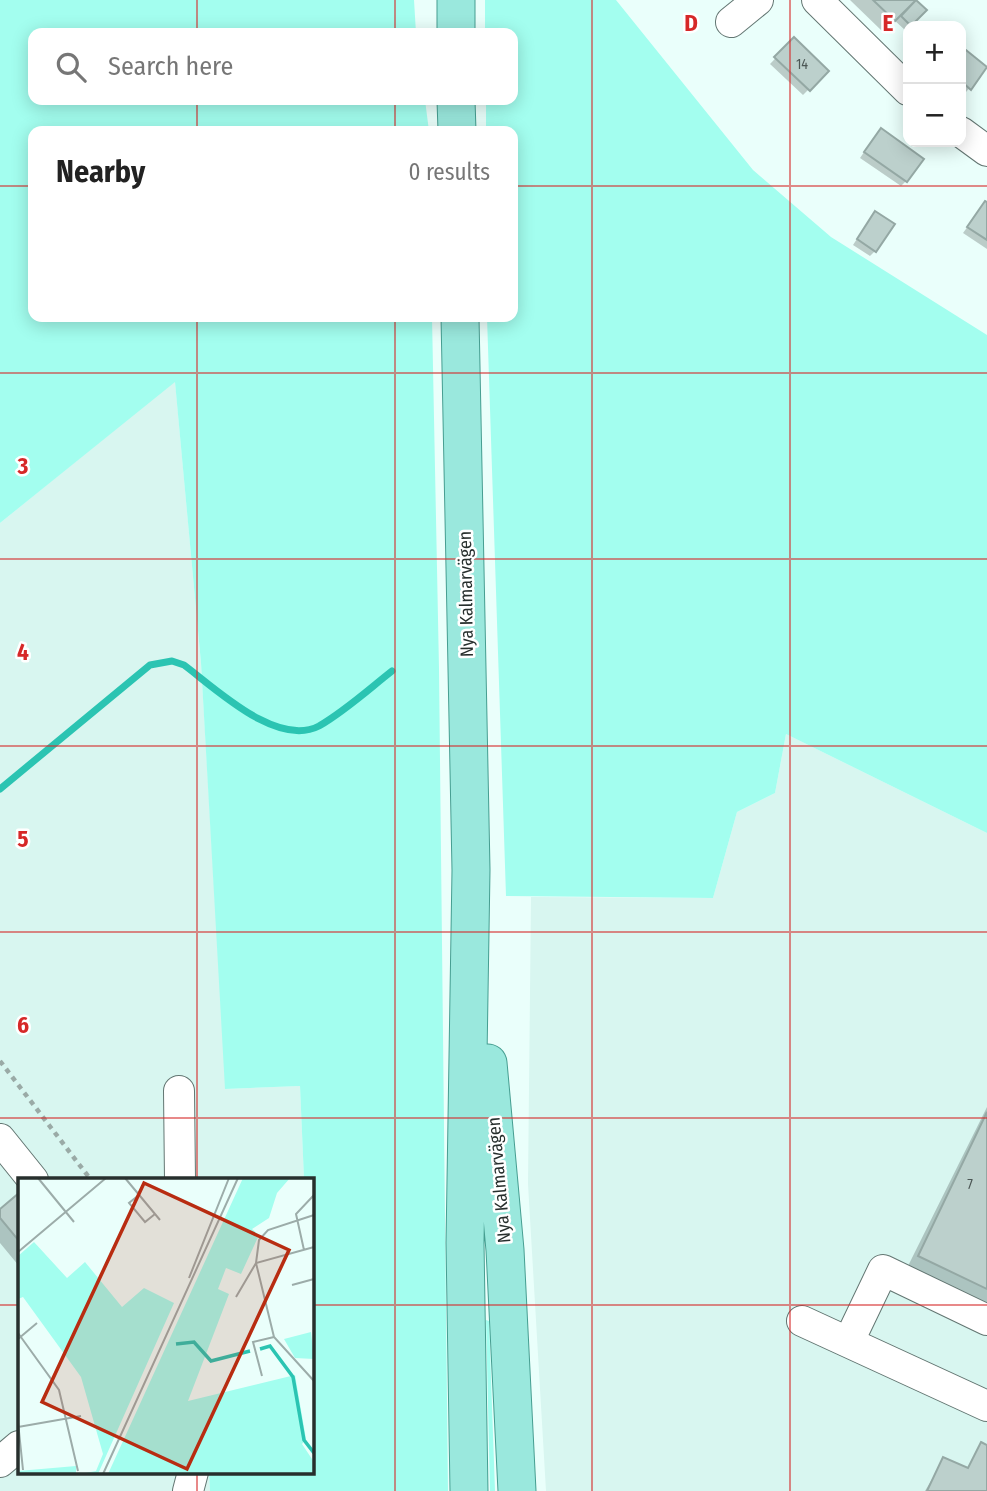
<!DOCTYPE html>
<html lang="en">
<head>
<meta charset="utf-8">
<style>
	:root { --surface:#fff; --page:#f2f2f2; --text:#222; --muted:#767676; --line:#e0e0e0 }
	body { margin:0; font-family:"Fira Sans Condensed",sans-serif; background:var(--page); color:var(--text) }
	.controls { position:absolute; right:21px; top:21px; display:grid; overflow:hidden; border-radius:14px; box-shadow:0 4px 18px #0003 }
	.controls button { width:63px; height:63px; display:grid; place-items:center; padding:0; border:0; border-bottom:2px solid var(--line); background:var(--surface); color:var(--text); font:35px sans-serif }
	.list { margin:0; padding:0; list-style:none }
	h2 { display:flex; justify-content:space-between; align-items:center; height:91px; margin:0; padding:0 28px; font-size:30px }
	h2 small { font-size:23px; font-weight:400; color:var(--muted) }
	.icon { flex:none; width:38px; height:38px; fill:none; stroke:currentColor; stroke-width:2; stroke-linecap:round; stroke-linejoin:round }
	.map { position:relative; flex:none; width:987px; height:1491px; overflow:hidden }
	.search { position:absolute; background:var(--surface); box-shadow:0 4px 18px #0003; left:28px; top:28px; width:490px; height:77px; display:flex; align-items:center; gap:18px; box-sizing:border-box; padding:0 24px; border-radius:14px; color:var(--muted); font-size:26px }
	.panel { position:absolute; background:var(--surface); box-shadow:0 4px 18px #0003; left:28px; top:126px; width:490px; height:196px; border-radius:14px }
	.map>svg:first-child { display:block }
	.built { fill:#d8f6f0 }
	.green { fill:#a3feef }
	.shadow { fill:#0003 }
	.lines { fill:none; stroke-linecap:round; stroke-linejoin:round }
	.stream { stroke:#2bc4b2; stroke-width:7 }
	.building { fill:#bcd0cc; stroke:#94a8a4; stroke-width:2 }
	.minor-casing { stroke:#637672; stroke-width:32 }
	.major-casing { stroke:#469e91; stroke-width:39 }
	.path { stroke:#9aaaa6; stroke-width:4.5; stroke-dasharray:5 5; stroke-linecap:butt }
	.minor { stroke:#fff; stroke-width:30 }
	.major { stroke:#9ae8dd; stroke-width:37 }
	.grid { fill:none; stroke:#d62828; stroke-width:2; stroke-opacity:0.55 }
	.labels { text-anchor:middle; stroke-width:5; stroke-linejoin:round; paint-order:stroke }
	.number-label { font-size:14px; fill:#4c5755 }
	.street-label { font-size:18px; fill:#272f2d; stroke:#fff }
	.inset-river { fill:none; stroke:#2bc4b2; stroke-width:3.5 }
	.inset-road { fill:none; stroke:#9caca9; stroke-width:2 }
	.view { fill:#b82c11; fill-opacity:0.15; stroke:#b82c11; stroke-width:3.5 }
	.inset-edge { fill:none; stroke:#272f2d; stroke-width:3.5 }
	.grid-label { font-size:23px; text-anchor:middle; font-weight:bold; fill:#d62828; stroke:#fff; stroke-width:5; stroke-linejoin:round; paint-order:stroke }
</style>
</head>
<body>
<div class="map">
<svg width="987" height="1491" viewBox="0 0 987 1491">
	<rect width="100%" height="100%" fill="#eafffb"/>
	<path class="built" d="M175,381l26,282 25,426 74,-3 4,93 -285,1v292h190l1,19h-210v-968z
		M786,734l201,99v658h-441l-18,-307 3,-287 182,1 24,-86 38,-19z"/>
	<path class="green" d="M0,0h414l2,33h-383v67h392l4,31h-396v186h399l7,352 9,822h-238l-1,-19h103v-292l-8,-1 -4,-93 -75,3 -24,-426 -26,-281 -175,141z
		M485,0h131l137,170 78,67 156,98v498l-201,-99 -11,59 -38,19 -24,86 -207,-2 -19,-579h26v-186h-27v-31h27v-67h-28z
		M486,1320l3,1 6,170h-5z"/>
	<path class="shadow" d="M850,0h64l10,10 -19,20 -11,-10 -11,12z
		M794,39l33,32 -24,24 -33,-31z
		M961,48l25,20 -25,30z
		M875,136l31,45 -5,5 -41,-28z
		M985,203l2,1v45l-24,-16z
		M870,219l5,32 -5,5 -17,-11z
		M987,1107v199l-80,-38z
		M19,1195v71l-19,-23v-32z
		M981,1444l6,3v44h-62l19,-32 21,18z"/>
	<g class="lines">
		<path class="stream" d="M0,789l150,-124 22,-4 12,4c31,23 93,83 135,61 26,-15 50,-37 73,-55"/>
	</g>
	<path class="building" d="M873,0h43l-21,21z
		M916,0l11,10 -16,16 -10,-10z
		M794,37l35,34 -19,20 -36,-34z
		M961,46l26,21 -16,23 -10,-9z
		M881,128l43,31 -17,23 -43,-30z
		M985,201l2,1v38l-20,-13z
		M875,211l20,13 -19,28 -19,-13z
		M987,1112v177l-69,-33z
		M19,1193v48l-19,-23v-9z
		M981,1442l6,3v46h-60l16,-34 25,11z"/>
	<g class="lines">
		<defs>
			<path id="minor" d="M817,0l91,90
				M731,22l27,-22
				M961,132l26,19
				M179,1091l1,89
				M0,1139l33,41
				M802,1321l185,85
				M849,1341l34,-71 104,50
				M0,1462l19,-16
				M188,1491l5,-19"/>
			<path id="major" d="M456,33v-33
				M456,100l1,31
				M460,317l11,553 -6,373 4,248
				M488,1063l17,187 12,241"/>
		</defs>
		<use href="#minor" class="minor-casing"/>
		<use href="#major" class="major-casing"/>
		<path class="path" d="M0,1061l91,119"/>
		<use href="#minor" class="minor"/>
		<use href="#major" class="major"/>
	</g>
	<path class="grid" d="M197,0v33M395,0v33M592,0v1491M790,0v1491M197,100v31M395,100v31M0,186h33M513,186h474M197,317v863M395,317v1174M0,373h987M0,559h987M0,746h987M0,932h987M0,1118h987M0,1305h19M312,1305h675M197,1472v19"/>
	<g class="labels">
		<g class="number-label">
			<text x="802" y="69">14</text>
			<text x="970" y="1189">7</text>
		</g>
		<g class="street-label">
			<text transform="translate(466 594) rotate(-91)" y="6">Nya Kalmarvägen</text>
			<text transform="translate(499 1180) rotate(-95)" y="6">Nya Kalmarvägen</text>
		</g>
	</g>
	<g transform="translate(18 1178)">
		<rect width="296" height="296" fill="#eafffb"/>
		<path d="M225,0h47l-13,15 -8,25 -17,11 7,6 -18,39 -15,-6 -8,21 11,5 -41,107 107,-26 11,64 -4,5 12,18v12h-206zM16,64l33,36 18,-16 37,45 22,-19 30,15 -76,171h-18l16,-3 7,-17 -22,-77 -58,-80 -5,2v-43zM293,154l3,27 -19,-1 -11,-19zM58,288v8h-58v-3z" fill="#a3feef"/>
		<path class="inset-river" d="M158,166l18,-2 17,19 39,-10M242,171l10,-3 23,31 11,63 10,13"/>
		<path class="inset-road" d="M20,0l36,44M107,0l35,42M121,17l-10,8 16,19 10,-8M296,37l-46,15 -9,10 -3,23 18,74 40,44M286,72l-8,-36 18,-19M0,74l88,-74M171,100l40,-100M274,107l22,-6M218,119l20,-34 58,-16M0,155l41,57 19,81M0,161l19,-16M244,198l-9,-34 21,-5M0,244l5,48M0,249l63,-11M85,296l135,-296"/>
		<path class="view" d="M126,5l145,67 -102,219 -145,-67z"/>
		<rect width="296" height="296" class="inset-edge"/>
	</g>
	<g class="grid-label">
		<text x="691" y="31">D</text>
		<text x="888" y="31">E</text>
		<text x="23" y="474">3</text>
		<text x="23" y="660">4</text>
		<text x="23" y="847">5</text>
		<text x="23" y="1033">6</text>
	</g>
</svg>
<div class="controls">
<button>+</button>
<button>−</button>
</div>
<div class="search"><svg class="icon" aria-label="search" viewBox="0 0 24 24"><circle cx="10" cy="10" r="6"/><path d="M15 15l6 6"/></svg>Search here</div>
<section class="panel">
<h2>Nearby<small>0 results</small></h2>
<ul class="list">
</ul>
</section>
</div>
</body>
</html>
